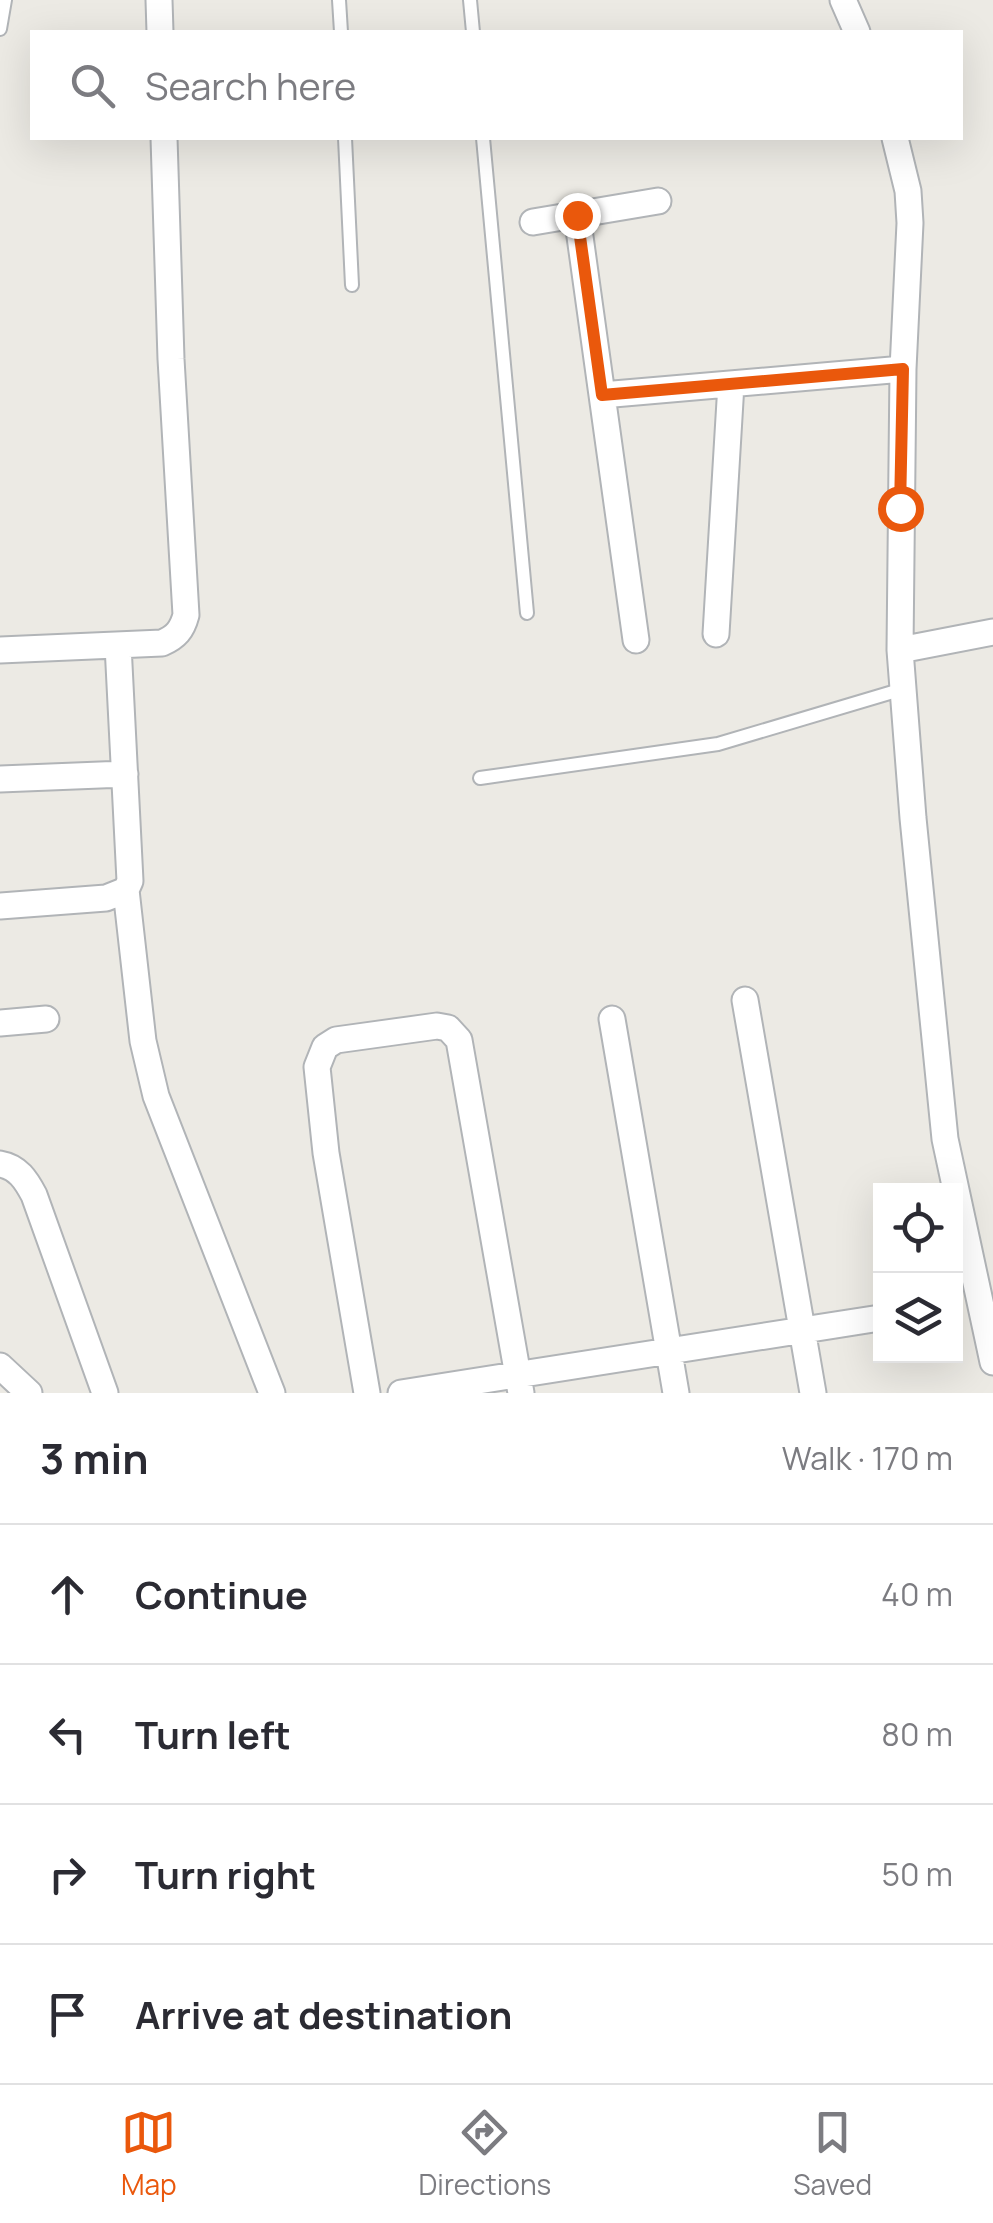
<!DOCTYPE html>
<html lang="en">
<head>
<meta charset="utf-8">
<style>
	:root { --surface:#fff; --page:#f7f7f7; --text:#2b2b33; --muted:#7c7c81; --line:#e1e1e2; --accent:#ea580c }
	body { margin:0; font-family:Manrope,sans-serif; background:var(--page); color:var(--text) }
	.controls { position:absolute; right:30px; bottom:30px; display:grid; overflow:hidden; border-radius:0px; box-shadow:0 10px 40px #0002 }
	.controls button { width:90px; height:90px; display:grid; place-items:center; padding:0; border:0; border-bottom:2px solid var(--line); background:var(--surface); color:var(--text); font:50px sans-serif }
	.stop { position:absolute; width:30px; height:30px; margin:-22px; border:8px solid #ea580c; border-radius:50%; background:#fff }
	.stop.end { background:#ea580c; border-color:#fff; box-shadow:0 2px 10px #0008 }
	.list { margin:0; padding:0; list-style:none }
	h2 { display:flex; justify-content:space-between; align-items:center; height:130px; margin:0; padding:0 40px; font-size:42px }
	h2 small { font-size:32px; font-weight:400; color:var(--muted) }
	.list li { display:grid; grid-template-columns:65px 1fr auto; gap:30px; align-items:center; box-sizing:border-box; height:140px; padding:0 40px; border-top:2px solid var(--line) }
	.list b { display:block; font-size:38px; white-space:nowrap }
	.list em { font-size:32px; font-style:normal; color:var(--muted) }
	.icon { flex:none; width:55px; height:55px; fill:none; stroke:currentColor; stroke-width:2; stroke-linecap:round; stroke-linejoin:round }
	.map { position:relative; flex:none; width:993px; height:1393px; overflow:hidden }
	.search { position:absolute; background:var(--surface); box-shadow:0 10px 40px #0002; left:30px; right:30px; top:30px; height:110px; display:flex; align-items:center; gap:25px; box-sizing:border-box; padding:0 35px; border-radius:0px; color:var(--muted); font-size:38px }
	.sheet { height:690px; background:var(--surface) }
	nav { display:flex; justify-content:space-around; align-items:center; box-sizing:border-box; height:140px; border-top:2px solid var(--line); background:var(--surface); font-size:28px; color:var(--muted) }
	nav a { display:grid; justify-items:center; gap:5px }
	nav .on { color:var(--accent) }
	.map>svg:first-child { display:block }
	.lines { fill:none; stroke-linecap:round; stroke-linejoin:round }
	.lane-casing { stroke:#b1b4b7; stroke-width:16 }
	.street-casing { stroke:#b1b4b7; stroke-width:29 }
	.lane { stroke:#fff; stroke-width:12 }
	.street { stroke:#fff; stroke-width:25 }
	.route { stroke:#ea580c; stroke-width:12 }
</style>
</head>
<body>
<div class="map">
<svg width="993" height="1393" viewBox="0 0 993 1393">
	<rect width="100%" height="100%" fill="#eceae4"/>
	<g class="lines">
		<defs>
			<path id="lane" d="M339,0l2,32
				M470,0l3,32
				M0,29l5,-29
				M345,138l7,147
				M483,138l44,475
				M480,778l238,-34 185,-55"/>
			<path id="street" d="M159,0l1,32
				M843,0l14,32
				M895,138l13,53 2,32 -7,146 -3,281 13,168 32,321 48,223
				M577,215l59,425
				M533,222l125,-21
				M602,395l301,-26
				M716,634l15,-250
				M0,650l162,-7c14,-6 20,-13 24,-28l-15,-256 -7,-221
				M900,650l93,-18
				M0,779l125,-5
				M126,890l17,151 13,55 116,297
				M0,906l106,-8 20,-8 4,-9 -12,-236
				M745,1000l68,393
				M612,1019l64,374
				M0,1023l46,-4
				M0,1164c18,3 26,16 34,31l71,198
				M0,1366l29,27
				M367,1393l-41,-240 -9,-86 8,-20 11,-7 101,-14 11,2 11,12 62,353
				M401,1393l479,-75"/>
		</defs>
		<use href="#lane" class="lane-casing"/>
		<use href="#street" class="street-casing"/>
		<use href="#lane" class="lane"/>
		<use href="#street" class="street"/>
	</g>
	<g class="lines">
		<path class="route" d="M577,215l25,180 301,-26 -3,139"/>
	</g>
</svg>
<div class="controls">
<button><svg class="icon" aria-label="locate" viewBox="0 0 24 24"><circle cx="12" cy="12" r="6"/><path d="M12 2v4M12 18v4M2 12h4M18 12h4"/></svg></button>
<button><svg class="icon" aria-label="layers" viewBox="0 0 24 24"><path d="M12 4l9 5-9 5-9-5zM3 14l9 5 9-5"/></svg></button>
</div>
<div class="stop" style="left:900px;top:508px"></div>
<div class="stop end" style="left:577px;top:215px"></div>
<div class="search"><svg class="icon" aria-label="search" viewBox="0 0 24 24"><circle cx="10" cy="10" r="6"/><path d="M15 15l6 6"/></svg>Search here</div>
</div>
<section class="sheet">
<h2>3 min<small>Walk · 170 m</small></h2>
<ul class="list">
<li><svg class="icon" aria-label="ahead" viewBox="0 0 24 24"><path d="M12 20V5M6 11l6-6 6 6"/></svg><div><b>Continue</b></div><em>40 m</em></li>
<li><svg class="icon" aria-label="left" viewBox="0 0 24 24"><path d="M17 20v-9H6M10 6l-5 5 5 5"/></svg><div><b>Turn left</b></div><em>80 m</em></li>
<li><svg class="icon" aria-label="right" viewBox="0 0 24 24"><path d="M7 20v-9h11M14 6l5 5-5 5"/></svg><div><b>Turn right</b></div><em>50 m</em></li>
<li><svg class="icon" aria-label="arrive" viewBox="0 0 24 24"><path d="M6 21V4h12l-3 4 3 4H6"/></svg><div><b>Arrive at destination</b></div></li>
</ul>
</section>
<nav>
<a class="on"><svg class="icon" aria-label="map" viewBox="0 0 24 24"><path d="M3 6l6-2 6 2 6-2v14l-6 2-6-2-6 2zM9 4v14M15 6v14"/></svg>Map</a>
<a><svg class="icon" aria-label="directions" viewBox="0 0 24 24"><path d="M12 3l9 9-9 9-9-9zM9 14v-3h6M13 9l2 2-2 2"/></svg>Directions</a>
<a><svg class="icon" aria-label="saved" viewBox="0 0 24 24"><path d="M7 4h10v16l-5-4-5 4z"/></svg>Saved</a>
</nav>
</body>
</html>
